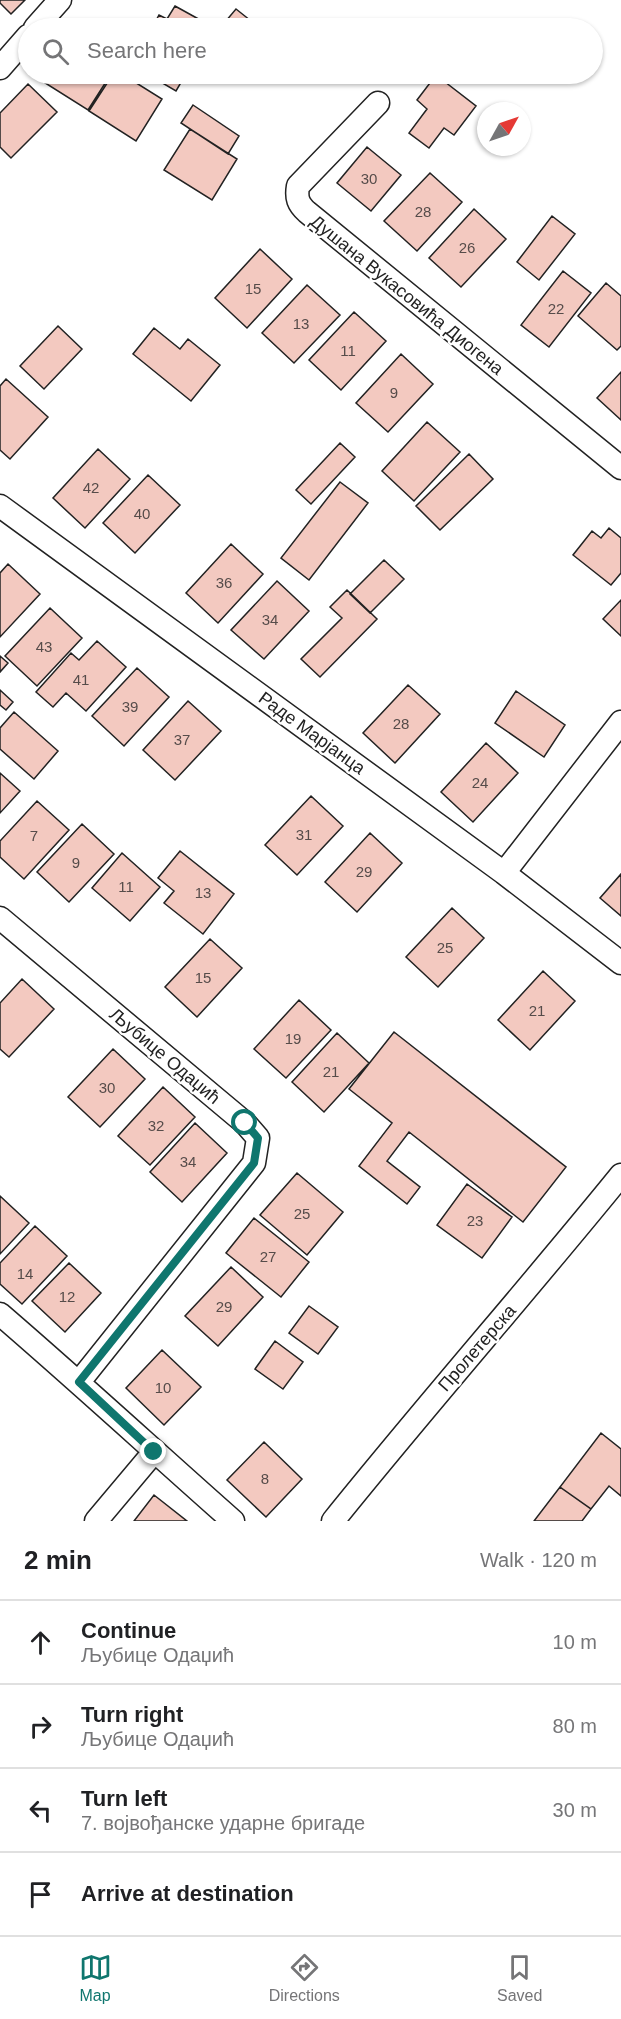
<!DOCTYPE html>
<html lang="en">
<head>
<meta charset="utf-8">
<style>
	:root { --surface:#fff; --page:#f6f6f6; --text:#202124; --muted:#757577; --line:#e0e0e0; --accent:#0f766e }
	body { margin:0; font-family:Helvetica,sans-serif; background:var(--page); color:var(--text) }
	.compass { position:absolute; left:477px; top:102px; width:54px; height:54px; border-radius:50%; background:var(--surface); box-shadow:0 2px 4px #0004; rotate:50deg }
	.stop { position:absolute; width:18px; height:18px; margin:-14px; border:4px solid #0f766e; border-radius:50%; background:#fff }
	.stop.end { background:#0f766e; border-color:#fff; box-shadow:0 2px 6px #0008 }
	.list { margin:0; padding:0; list-style:none }
	h2 { display:flex; justify-content:space-between; align-items:center; height:78px; margin:0; padding:0 24px; font-size:26px }
	h2 small { font-size:20px; font-weight:400; color:var(--muted) }
	.list li { display:grid; grid-template-columns:39px 1fr auto; gap:18px; align-items:center; box-sizing:border-box; height:84px; padding:0 24px; border-top:2px solid var(--line) }
	.list b { display:block; font-size:22px; white-space:nowrap }
	.list p { margin:0; font-size:20px; white-space:nowrap; color:var(--muted) }
	.list em { font-size:20px; font-style:normal; color:var(--muted) }
	.icon { flex:none; width:33px; height:33px; fill:none; stroke:currentColor; stroke-width:2; stroke-linecap:round; stroke-linejoin:round }
	.map { position:relative; flex:none; width:621px; height:1521px; overflow:hidden }
	.search { position:absolute; background:var(--surface); box-shadow:0 2px 4px #0004; left:18px; right:18px; top:18px; height:66px; display:flex; align-items:center; gap:15px; box-sizing:border-box; padding:0 21px; border-radius:33px; color:var(--muted); font-size:22px }
	.sheet { height:414px; background:var(--surface) }
	nav { display:flex; justify-content:space-around; align-items:center; box-sizing:border-box; height:84px; border-top:2px solid var(--line); background:var(--surface); font-size:16px; color:var(--muted) }
	nav a { display:grid; justify-items:center; gap:3px }
	nav .on { color:var(--accent) }
	.map>svg:first-child { display:block }
	.building { fill:#f3c9c0; stroke:#222; stroke-width:1.5 }
	.lines { fill:none; stroke-linecap:round; stroke-linejoin:round }
	.street-casing { stroke:#222; stroke-width:25 }
	.street { stroke:#fff; stroke-width:22 }
	.route { stroke:#0f766e; stroke-width:8 }
	.labels { text-anchor:middle; stroke-width:4.5; stroke-linejoin:round; paint-order:stroke }
	.number-label { font-size:15px; fill:#564c4a }
	.street-label { font-size:18px; fill:#222; stroke:#fff }
</style>
</head>
<body>
<div class="map">
<svg width="621" height="1521" viewBox="0 0 621 1521">
	<rect width="100%" height="100%" fill="#fff"/>
	<path class="building" d="M0,0h25l-14,14 -11,-11z
		M175,6l38,21 -1,1h-60l7,-13 8,4z
		M236,9l24,19h-40z
		M46,74h65l-23,36 -46,-29z
		M113,74h9l40,25 -26,42 -47,-30z
		M147,74h39l-10,17z
		M436,75l40,31 -22,29 -10,-7 -15,20 -20,-15 18,-24 -10,-9z
		M28,84l29,28 -46,46 -11,-11v-34z
		M193,105l46,31 -11,18 -47,-31z
		M190,129l47,30 -25,41 -48,-30z
		M367,147l34,28 -30,36 -34,-28z
		M430,173l32,29 -45,49 -33,-30z
		M474,209l32,30 -45,48 -32,-29z
		M552,216l23,18 -36,46 -22,-18z
		M260,249l32,30 -45,49 -32,-30z
		M563,271l28,22 -42,54 -28,-22z
		M606,283l15,13v50l-4,4 -39,-34z
		M307,285l33,30 -46,48 -32,-30z
		M354,312l32,29 -45,49 -32,-30z
		M58,326l24,23 -38,40 -24,-23z
		M154,328l26,21 8,-10 32,26 -29,36 -58,-47z
		M401,354l32,30 -45,48 -32,-29z
		M621,372v48l-24,-22z
		M6,379l42,38 -38,42 -10,-9v-64z
		M427,422l33,30 -46,49 -32,-30z
		M340,443l15,14 -44,47 -15,-14z
		M98,449l32,30 -45,49 -32,-30z
		M469,454l24,25 -53,51 -24,-24z
		M148,475l32,30 -45,48 -32,-30z
		M340,482l28,21 -59,77 -28,-22z
		M609,528l12,10v35l-10,12 -38,-30 19,-24 9,7z
		M231,544l32,30 -45,49 -32,-30z
		M384,560l20,19 -34,34 -20,-19z
		M8,564l32,30 -40,43v-64z
		M277,581l32,30 -45,48 -33,-29z
		M347,590l30,29 -57,58 -19,-18 41,-41 -12,-11z
		M621,600v36l-18,-17z
		M50,608l32,30 -45,48 -32,-30z
		M97,641l29,26 -40,44 -20,-18 -13,14 -17,-15 35,-39 8,7z
		M0,656l8,7 -8,9z
		M137,668l32,29 -45,49 -32,-30z
		M408,685l32,29 -45,49 -32,-30z
		M0,690l13,12 -7,8 -6,-5z
		M516,691l49,34 -21,32 -49,-34z
		M188,701l33,30 -46,49 -32,-30z
		M14,712l44,39 -24,28 -34,-30v-21z
		M486,743l32,30 -45,49 -32,-30z
		M0,773l20,18 -20,22z
		M311,796l32,30 -46,49 -32,-30z
		M37,801l32,29 -45,49 -24,-22v-16z
		M82,824l32,30 -45,48 -32,-30z
		M370,833l32,30 -45,49 -32,-30z
		M180,851l54,43 -31,40 -39,-31 10,-12 -16,-13z
		M122,853l38,34 -30,34 -38,-33z
		M621,874v42l-21,-18z
		M452,908l32,30 -46,49 -32,-30z
		M210,939l32,29 -45,49 -32,-30z
		M543,971l32,30 -45,49 -32,-30z
		M22,979l32,30 -45,48 -9,-8v-46z
		M299,1000l32,30 -45,48 -32,-29z
		M394,1032l172,135 -43,55 -114,-90 -22,29 33,26 -13,17 -48,-38 33,-43 -43,-34z
		M337,1033l32,30 -45,49 -32,-30z
		M113,1049l32,30 -45,48 -32,-30z
		M163,1087l32,30 -45,48 -32,-29z
		M195,1123l32,30 -45,49 -32,-30z
		M297,1173l46,39 -36,43 -47,-40z
		M467,1184l45,33 -30,41 -45,-33z
		M0,1196l29,27 -29,31z
		M254,1218l55,44 -28,35 -55,-44z
		M35,1226l32,30 -45,48 -22,-20v-21z
		M69,1263l32,30 -36,39 -33,-31z
		M231,1267l32,30 -45,49 -33,-30z
		M309,1306l29,21 -20,27 -29,-21z
		M275,1341l28,21 -20,27 -28,-20z
		M162,1350l39,37 -37,38 -38,-37z
		M601,1433l20,16v47l-12,-10 -18,23 -31,-22z
		M264,1442l38,37 -36,38 -39,-37z
		M560,1487l31,22 -9,12h-48z
		M154,1495l33,26h-53z"/>
	<g class="lines">
		<defs>
			<path id="street" d="M35,28l25,-28
				M0,68l28,-32
				M378,103l-80,83c-2,12 0,18 9,26l314,256
				M0,506l504,367 117,90
				M504,873l117,-151
				M0,918l245,205 13,15 -4,25 -175,219
				M0,1314c79,68 155,138 233,207
				M96,1521l58,-69
				M333,1521c94,-117 193,-229 288,-346"/>
		</defs>
		<use href="#street" class="street-casing"/>
		<use href="#street" class="street"/>
	</g>
	<g class="lines">
		<path class="route" d="M154,1452l-75,-70 175,-219 4,-25 -13,-15"/>
	</g>
	<g class="labels">
		<g class="number-label">
			<text x="369" y="184">30</text>
			<text x="423" y="217">28</text>
			<text x="467" y="253">26</text>
			<text x="253" y="294">15</text>
			<text x="556" y="314">22</text>
			<text x="301" y="329">13</text>
			<text x="348" y="356">11</text>
			<text x="394" y="398">9</text>
			<text x="91" y="493">42</text>
			<text x="142" y="519">40</text>
			<text x="224" y="588">36</text>
			<text x="270" y="625">34</text>
			<text x="44" y="652">43</text>
			<text x="81" y="685">41</text>
			<text x="130" y="712">39</text>
			<text x="401" y="729">28</text>
			<text x="182" y="745">37</text>
			<text x="480" y="788">24</text>
			<text x="304" y="840">31</text>
			<text x="34" y="841">7</text>
			<text x="76" y="868">9</text>
			<text x="364" y="877">29</text>
			<text x="126" y="892">11</text>
			<text x="203" y="898">13</text>
			<text x="445" y="953">25</text>
			<text x="203" y="983">15</text>
			<text x="537" y="1016">21</text>
			<text x="293" y="1044">19</text>
			<text x="331" y="1077">21</text>
			<text x="107" y="1093">30</text>
			<text x="156" y="1131">32</text>
			<text x="188" y="1167">34</text>
			<text x="302" y="1219">25</text>
			<text x="475" y="1226">23</text>
			<text x="268" y="1262">27</text>
			<text x="25" y="1279">14</text>
			<text x="67" y="1302">12</text>
			<text x="224" y="1312">29</text>
			<text x="163" y="1393">10</text>
			<text x="265" y="1484">8</text>
		</g>
		<g class="street-label">
			<text transform="translate(407 295) rotate(39)" y="6">Душана Вукасовића Диогена</text>
			<text transform="translate(312 733) rotate(36)" y="6">Раде Марјанца</text>
			<text transform="translate(165 1056) rotate(40)" y="6">Љубице Одаџић</text>
			<text transform="translate(477 1348) rotate(-49)" y="6">Пролетерска</text>
		</g>
	</g>
</svg>
<svg class="compass" viewBox="-18 -18 36 36"><path d="M0-13l5 13h-10z" fill="#e53935"/><path d="M0 13l5-13h-10z" fill="#757577"/></svg>
<div class="stop" style="left:245px;top:1123px"></div>
<div class="stop end" style="left:154px;top:1452px"></div>
<div class="search"><svg class="icon" aria-label="search" viewBox="0 0 24 24"><circle cx="10" cy="10" r="6"/><path d="M15 15l6 6"/></svg>Search here</div>
</div>
<section class="sheet">
<h2>2 min<small>Walk · 120 m</small></h2>
<ul class="list">
<li><svg class="icon" aria-label="ahead" viewBox="0 0 24 24"><path d="M12 20V5M6 11l6-6 6 6"/></svg><div><b>Continue</b><p>Љубице Одаџић</p></div><em>10 m</em></li>
<li><svg class="icon" aria-label="right" viewBox="0 0 24 24"><path d="M7 20v-9h11M14 6l5 5-5 5"/></svg><div><b>Turn right</b><p>Љубице Одаџић</p></div><em>80 m</em></li>
<li><svg class="icon" aria-label="left" viewBox="0 0 24 24"><path d="M17 20v-9H6M10 6l-5 5 5 5"/></svg><div><b>Turn left</b><p>7. војвођанске ударне бригаде</p></div><em>30 m</em></li>
<li><svg class="icon" aria-label="arrive" viewBox="0 0 24 24"><path d="M6 21V4h12l-3 4 3 4H6"/></svg><div><b>Arrive at destination</b></div></li>
</ul>
</section>
<nav>
<a class="on"><svg class="icon" aria-label="map" viewBox="0 0 24 24"><path d="M3 6l6-2 6 2 6-2v14l-6 2-6-2-6 2zM9 4v14M15 6v14"/></svg>Map</a>
<a><svg class="icon" aria-label="directions" viewBox="0 0 24 24"><path d="M12 3l9 9-9 9-9-9zM9 14v-3h6M13 9l2 2-2 2"/></svg>Directions</a>
<a><svg class="icon" aria-label="saved" viewBox="0 0 24 24"><path d="M7 4h10v16l-5-4-5 4z"/></svg>Saved</a>
</nav>
</body>
</html>
